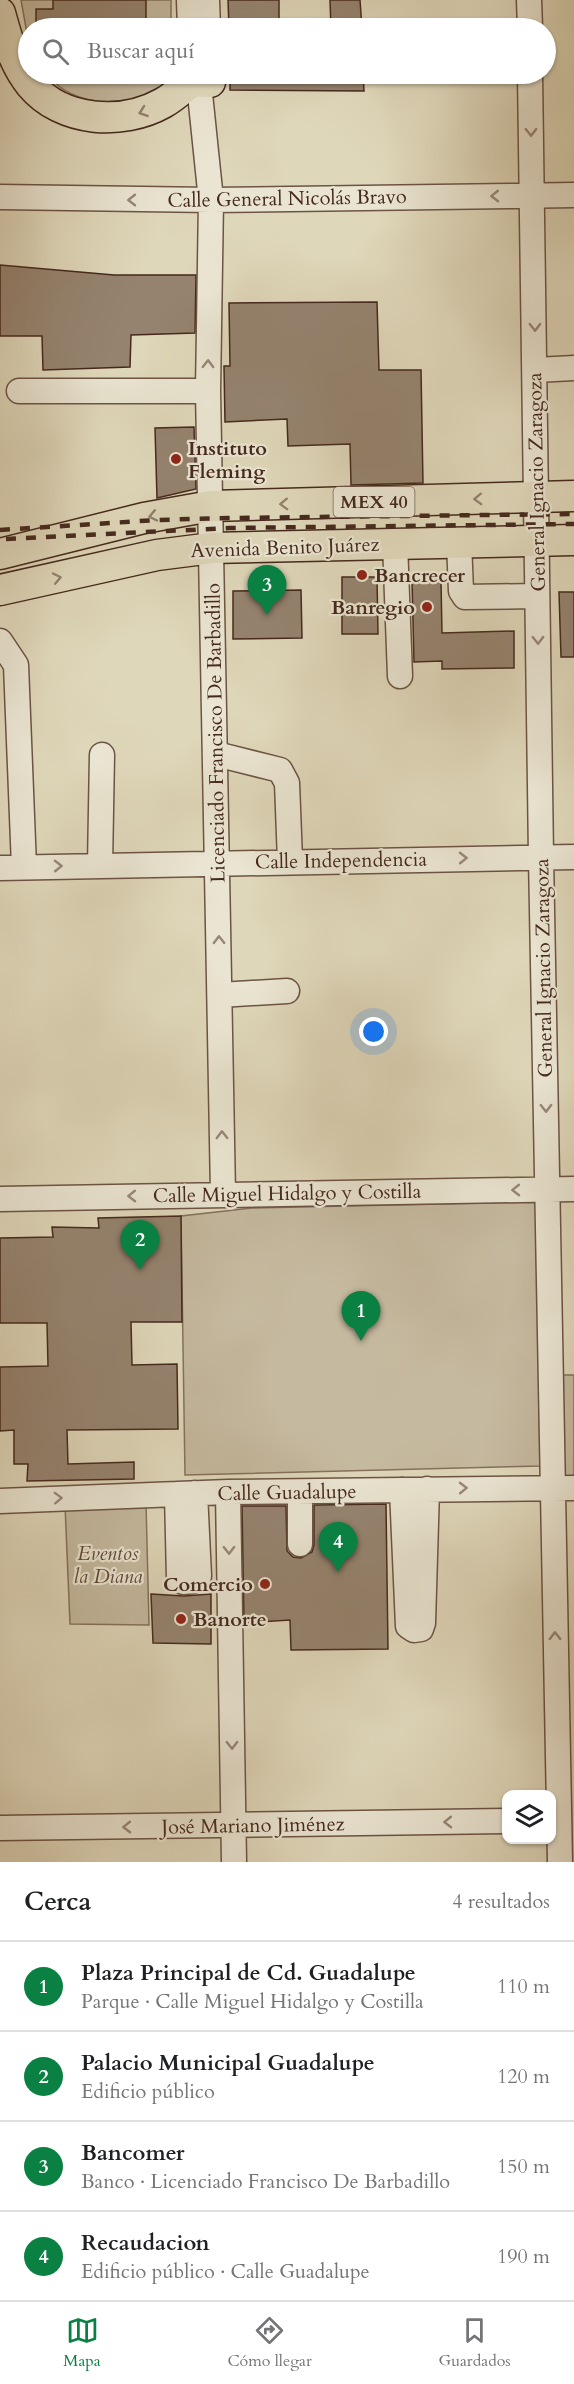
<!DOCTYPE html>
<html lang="es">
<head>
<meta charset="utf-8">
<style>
	:root { --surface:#fff; --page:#f6f6f6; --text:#202124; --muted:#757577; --line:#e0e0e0; --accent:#0b8043 }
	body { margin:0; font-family:Cardo,serif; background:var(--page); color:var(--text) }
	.controls { position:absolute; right:18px; bottom:18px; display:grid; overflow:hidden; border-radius:12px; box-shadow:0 2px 4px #0004 }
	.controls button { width:54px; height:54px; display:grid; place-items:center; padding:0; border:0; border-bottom:2px solid var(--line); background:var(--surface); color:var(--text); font:30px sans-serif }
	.you { position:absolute; left:374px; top:1032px; width:21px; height:21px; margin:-15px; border:4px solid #fff; border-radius:50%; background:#1a73e8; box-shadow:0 0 0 9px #1a73e833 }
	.badge { display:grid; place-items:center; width:39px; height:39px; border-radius:50%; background:var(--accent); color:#fff; font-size:20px; font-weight:700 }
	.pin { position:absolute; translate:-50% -50px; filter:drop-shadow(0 2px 3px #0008) }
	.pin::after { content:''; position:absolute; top:32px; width:21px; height:18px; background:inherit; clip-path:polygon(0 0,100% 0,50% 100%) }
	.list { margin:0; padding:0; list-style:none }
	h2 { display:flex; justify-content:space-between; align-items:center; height:78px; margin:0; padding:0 24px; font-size:26px }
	h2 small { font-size:20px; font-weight:400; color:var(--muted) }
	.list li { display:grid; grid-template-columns:39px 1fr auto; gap:18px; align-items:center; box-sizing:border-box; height:90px; padding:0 24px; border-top:2px solid var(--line) }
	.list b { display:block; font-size:22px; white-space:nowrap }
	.list p { margin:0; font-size:20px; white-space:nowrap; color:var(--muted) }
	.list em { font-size:20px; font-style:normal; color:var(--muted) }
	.icon { flex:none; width:33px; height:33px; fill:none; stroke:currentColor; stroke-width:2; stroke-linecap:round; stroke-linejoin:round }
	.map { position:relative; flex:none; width:574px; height:1862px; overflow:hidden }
	.search { position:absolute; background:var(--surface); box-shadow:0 2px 4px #0004; left:18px; right:18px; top:18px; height:66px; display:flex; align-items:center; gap:15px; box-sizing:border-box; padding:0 21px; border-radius:33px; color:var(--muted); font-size:22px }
	.sheet { height:438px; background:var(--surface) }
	nav { display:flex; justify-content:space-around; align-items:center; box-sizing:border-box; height:84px; border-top:2px solid var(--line); background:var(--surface); font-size:16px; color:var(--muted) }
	nav a { display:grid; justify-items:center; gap:3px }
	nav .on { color:var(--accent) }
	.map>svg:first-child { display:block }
	.green { fill:#c5b99f; stroke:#85715e; stroke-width:1.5 }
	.building { fill:#95836f; stroke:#45291d; stroke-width:1.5 }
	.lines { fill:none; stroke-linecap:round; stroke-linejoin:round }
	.minor-casing { stroke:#6c5444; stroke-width:27 }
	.major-casing { stroke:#45291d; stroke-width:33 }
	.minor { stroke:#eae5d2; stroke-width:24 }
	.major { stroke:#dfd7ba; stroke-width:30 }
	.rail { stroke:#45291d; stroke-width:4.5; stroke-dasharray:10 10; stroke-linecap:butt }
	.oneway { stroke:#92806c }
	.oneway2 { stroke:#988778 }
	.poi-dot { fill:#8f2418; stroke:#eae5d2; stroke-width:2 }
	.labels { text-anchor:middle; stroke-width:4.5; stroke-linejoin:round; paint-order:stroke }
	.shield { fill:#eae5d2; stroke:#766153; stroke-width:1.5 }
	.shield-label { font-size:18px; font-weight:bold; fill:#45291d }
	.street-label { font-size:20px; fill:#45291d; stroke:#eae5d2 }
	.poi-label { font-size:20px; font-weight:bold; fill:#45291d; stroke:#eae5d2; text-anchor:start }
	.park-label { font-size:20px; font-style:italic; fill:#5f4637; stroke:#eae5d2 }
</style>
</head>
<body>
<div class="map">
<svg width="574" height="1862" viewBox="0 0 574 1862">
	<rect width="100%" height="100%" fill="#dfd7ba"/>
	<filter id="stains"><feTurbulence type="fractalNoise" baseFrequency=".00333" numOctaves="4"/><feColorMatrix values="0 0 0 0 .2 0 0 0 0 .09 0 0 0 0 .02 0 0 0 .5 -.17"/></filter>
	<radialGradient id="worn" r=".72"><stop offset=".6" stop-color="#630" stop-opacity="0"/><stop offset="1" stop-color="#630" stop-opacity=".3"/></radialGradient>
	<path class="green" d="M21,0h150v28h-143v11z
		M46,74h123c-16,38 -81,34 -109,13 -5,-4 -10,-9 -14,-13z
		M537,1202l3,264 -355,9 -4,-259 71,-8z
		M559,1375h15v102h-14z
		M146,1503l3,122 -79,-1 -5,-119z"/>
	<path class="building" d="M53,0h93v28h-110v-19h17z
		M228,0h51v28h-50z
		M330,0h30l2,28h-31z
		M230,74l102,1v-1h31l1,17 -134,-1z
		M0,265l114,10h82l-1,58 -64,2 -1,32 -87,3 -1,-34h-42z
		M377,302l2,68h42l2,113 -72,2 -1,-41 -62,2 -1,-27 -62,3 -1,-56h6l-1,-63z
		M194,427l2,62 -39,9 -2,-70z
		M342,577h35l1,57h-36z
		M412,581h29l1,52 72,-2v37l-72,1v-8l-28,1z
		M301,590l1,48 -69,1v-48z
		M559,592h15v65h-13z
		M181,1216l1,106h-51l1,43 45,-1 1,65 -111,1 1,34 66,-2v17l-107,2 1,-17h-14v-34l-14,1v-64l48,-1 -1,-43h-47v-85l53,-1 -1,-10 47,1 -1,-10z
		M386,1504l2,145 -97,1 -1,-30 -46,3 -2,-117h44l1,45 6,6 8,1 11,-6 2,-7v-40z
		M151,1594l33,2 27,-2v50l-58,-1z"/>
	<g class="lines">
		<defs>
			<path id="minor" d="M189,0l1,28
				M207,0l1,28
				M529,0l1,28
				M192,74v7l8,13 11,106 -3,191 15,803
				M530,74l11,783 19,1005
				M0,197l211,3 363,-5
				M536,370l38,-2
				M19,391h189
				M459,542l2,49 4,6 72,-1
				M395,543l5,133
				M0,641l16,24 8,202
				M216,754l64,16 7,13 3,78
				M100,865l2,-110
				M0,868l574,-11
				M220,995l67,-4
				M0,1199l574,-10
				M402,1490l6,136 6,4 7,-1 2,-6 4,-134
				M228,1492l6,370
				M300,1492v52
				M177,1494l2,85 4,3 10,-1 6,-5 -4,-83
				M0,1501l228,-9 346,-4
				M0,1828l506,-7"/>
			<path id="major" d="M0,13c7,26 14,51 31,72 31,37 91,41 132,18 11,-6 19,-14 29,-22l18,1
				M0,554l144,-36 67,-12 363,-10
				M0,590l157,-35 55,-7 362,-8"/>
		</defs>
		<use href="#minor" class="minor-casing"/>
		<use href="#major" class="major-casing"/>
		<use href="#minor" class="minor"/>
		<use href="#major" class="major"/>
		<path class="rail" d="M0,530l157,-10 72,-2 345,-4
			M6,539l223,-11 345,-4"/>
	</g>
	<defs><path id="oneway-chevron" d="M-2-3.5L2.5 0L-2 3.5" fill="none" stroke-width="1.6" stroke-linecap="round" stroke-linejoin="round" transform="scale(1.5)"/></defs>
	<g class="oneway">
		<use href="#oneway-chevron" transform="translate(143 112) rotate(161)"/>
		<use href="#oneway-chevron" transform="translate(478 499) rotate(178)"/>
		<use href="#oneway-chevron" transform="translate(284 504) rotate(178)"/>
		<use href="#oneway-chevron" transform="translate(153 516) rotate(168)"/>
		<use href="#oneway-chevron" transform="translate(57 578) rotate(-12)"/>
	</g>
	<g class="oneway2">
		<use href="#oneway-chevron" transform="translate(531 132) rotate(89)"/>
		<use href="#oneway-chevron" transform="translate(495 196) rotate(179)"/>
		<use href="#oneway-chevron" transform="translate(132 200) rotate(-180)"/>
		<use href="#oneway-chevron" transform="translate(535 327) rotate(89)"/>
		<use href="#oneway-chevron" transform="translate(208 364) rotate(-89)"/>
		<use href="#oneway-chevron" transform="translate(538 640) rotate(89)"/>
		<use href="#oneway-chevron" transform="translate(463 858) rotate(-1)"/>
		<use href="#oneway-chevron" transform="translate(58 866) rotate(-1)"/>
		<use href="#oneway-chevron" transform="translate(219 940) rotate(-91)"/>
		<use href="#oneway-chevron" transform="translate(546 1108) rotate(89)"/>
		<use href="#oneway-chevron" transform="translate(222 1135) rotate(-91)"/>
		<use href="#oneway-chevron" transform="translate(516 1190) rotate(179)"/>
		<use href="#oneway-chevron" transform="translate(132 1196) rotate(179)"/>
		<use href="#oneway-chevron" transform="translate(463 1488) rotate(-1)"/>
		<use href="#oneway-chevron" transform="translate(58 1498) rotate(-2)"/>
		<use href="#oneway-chevron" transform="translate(229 1550) rotate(89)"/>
		<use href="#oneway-chevron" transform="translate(555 1636) rotate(-91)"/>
		<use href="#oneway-chevron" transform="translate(232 1745) rotate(89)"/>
		<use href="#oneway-chevron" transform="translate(448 1822) rotate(179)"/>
		<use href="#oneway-chevron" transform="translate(127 1827) rotate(179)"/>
	</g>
	<g class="poi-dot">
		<circle cx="176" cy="459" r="6"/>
		<circle cx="362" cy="575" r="6"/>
		<circle cx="427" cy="607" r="6"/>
		<circle cx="265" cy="1584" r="6"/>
		<circle cx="181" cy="1619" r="6"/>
	</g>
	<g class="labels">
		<rect class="shield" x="333.5" y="487" width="81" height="30" rx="4.5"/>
		<g class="shield-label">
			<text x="374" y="508">MEX 40</text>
		</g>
		<g class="street-label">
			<text transform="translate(287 198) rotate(-1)" y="7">Calle General Nicolás Bravo</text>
			<text transform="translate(536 482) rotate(-91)" y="7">General Ignacio Zaragoza</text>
			<text transform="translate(285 547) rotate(-2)" y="7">Avenida Benito Juárez</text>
			<text transform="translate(215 733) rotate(-91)" y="7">Licenciado Francisco De Barbadillo</text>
			<text transform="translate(341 860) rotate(-1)" y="7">Calle Independencia</text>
			<text transform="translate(543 968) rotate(-91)" y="7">General Ignacio Zaragoza</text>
			<text transform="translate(287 1193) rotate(-1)" y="7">Calle Miguel Hidalgo y Costilla</text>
			<text transform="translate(287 1492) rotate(-1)" y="7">Calle Guadalupe</text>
			<text transform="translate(253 1825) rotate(-1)" y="7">José Mariano Jiménez</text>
		</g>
		<g class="poi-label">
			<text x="188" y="455">Instituto<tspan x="188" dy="23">Fleming</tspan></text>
			<text x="374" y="582">Bancrecer</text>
			<text x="415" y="614" text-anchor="end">Banregio</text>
			<text x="253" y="1591" text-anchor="end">Comercio</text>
			<text x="193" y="1626">Banorte</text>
		</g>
		<g class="park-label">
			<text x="108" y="1560">Eventos<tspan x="108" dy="23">la Diana</tspan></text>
		</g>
	</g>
	<rect width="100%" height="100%" filter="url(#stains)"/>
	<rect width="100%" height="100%" fill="url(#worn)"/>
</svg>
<div class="controls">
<button><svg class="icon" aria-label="layers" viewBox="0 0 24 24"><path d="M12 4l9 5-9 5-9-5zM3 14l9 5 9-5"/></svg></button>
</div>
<div class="you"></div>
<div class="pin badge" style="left:361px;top:1341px">1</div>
<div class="pin badge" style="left:140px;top:1270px">2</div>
<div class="pin badge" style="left:267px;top:615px">3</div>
<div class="pin badge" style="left:338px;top:1572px">4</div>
<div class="search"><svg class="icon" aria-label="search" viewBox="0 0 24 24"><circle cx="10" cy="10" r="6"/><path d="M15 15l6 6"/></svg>Buscar aquí</div>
</div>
<section class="sheet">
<h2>Cerca<small>4 resultados</small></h2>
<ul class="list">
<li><span class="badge">1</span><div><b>Plaza Principal de Cd. Guadalupe</b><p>Parque · Calle Miguel Hidalgo y Costilla</p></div><em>110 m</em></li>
<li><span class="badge">2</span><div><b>Palacio Municipal Guadalupe</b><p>Edificio público</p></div><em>120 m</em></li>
<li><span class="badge">3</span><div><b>Bancomer</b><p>Banco · Licenciado Francisco De Barbadillo</p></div><em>150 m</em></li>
<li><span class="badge">4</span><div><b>Recaudacion</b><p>Edificio público · Calle Guadalupe</p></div><em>190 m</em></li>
</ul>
</section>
<nav>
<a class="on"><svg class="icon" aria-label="map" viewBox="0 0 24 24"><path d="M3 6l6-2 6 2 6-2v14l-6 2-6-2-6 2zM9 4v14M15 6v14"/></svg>Mapa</a>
<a><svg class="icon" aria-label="directions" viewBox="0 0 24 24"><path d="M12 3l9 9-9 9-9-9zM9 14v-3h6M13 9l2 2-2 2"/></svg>Cómo llegar</a>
<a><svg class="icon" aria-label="saved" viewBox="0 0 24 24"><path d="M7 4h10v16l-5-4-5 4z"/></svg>Guardados</a>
</nav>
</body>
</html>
